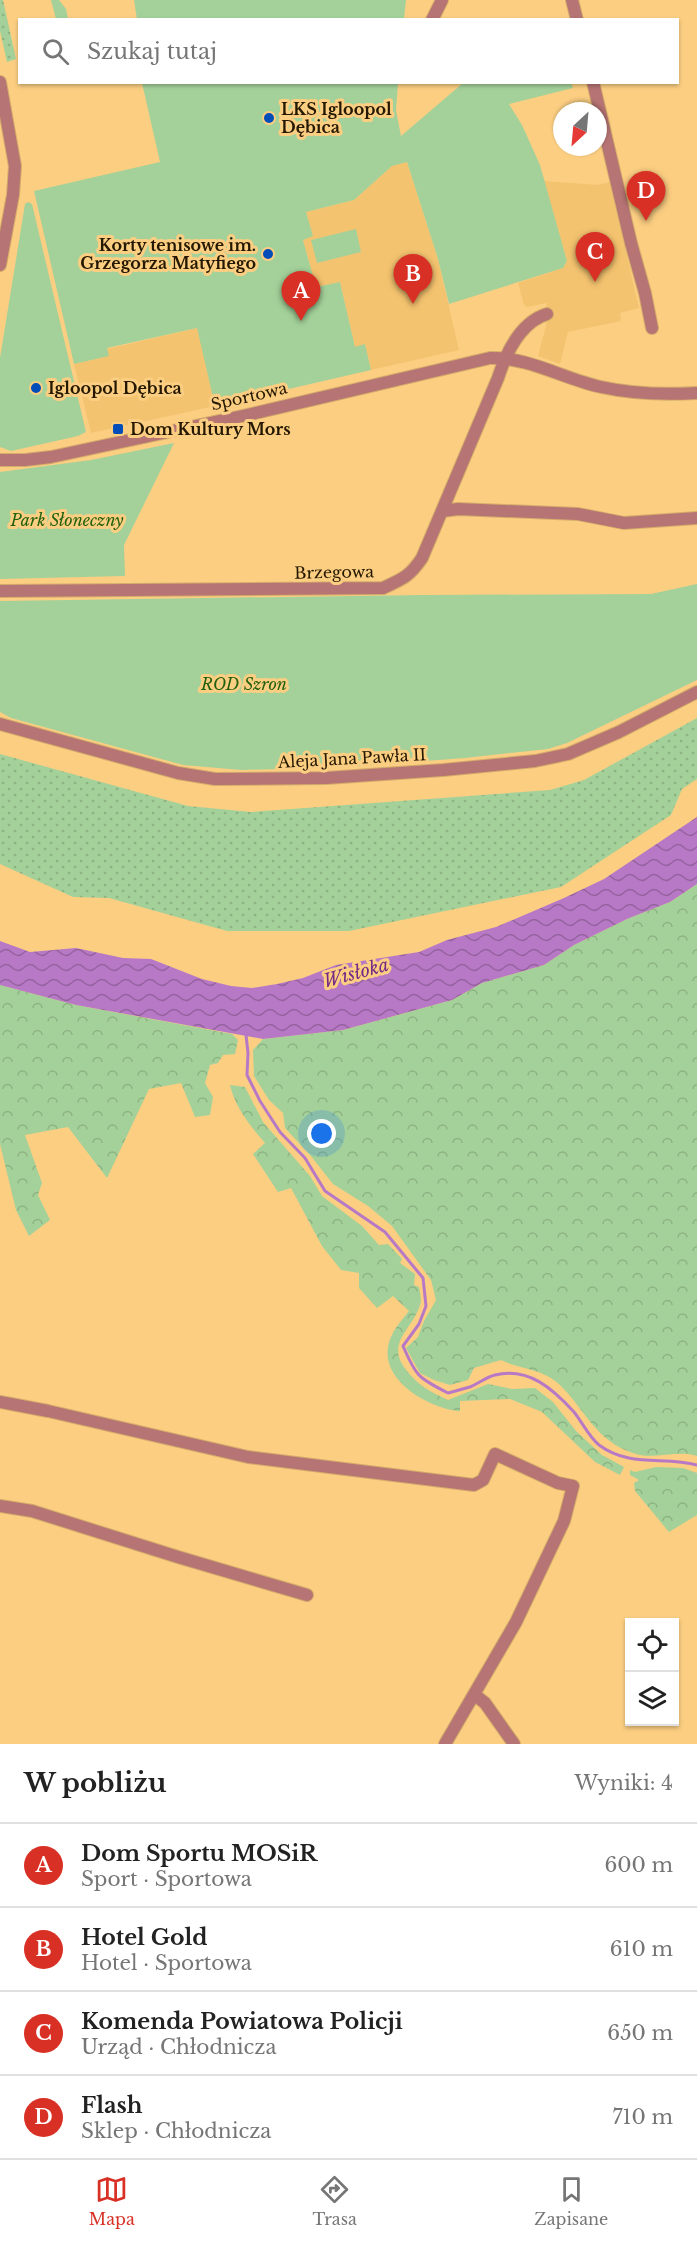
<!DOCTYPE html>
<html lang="pl">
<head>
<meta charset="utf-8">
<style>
	:root { --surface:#fff; --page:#f6f6f6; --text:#222; --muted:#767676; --line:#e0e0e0; --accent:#d93025 }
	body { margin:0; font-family:"Libre Baskerville",serif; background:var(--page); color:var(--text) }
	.controls { position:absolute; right:18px; bottom:18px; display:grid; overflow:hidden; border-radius:0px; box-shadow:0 2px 4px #0004 }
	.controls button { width:54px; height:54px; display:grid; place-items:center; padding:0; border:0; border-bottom:2px solid var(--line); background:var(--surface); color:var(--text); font:30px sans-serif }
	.compass { position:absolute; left:553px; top:102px; width:54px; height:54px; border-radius:50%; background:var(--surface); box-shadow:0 2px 4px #0004; rotate:206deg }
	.you { position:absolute; left:322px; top:1134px; width:21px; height:21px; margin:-15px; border:4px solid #fff; border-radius:50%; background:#1a73e8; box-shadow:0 0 0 9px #1a73e833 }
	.badge { display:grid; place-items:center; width:39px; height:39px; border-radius:50%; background:var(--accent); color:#fff; font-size:20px; font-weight:700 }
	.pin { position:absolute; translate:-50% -50px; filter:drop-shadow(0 2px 3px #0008) }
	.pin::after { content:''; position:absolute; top:32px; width:21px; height:18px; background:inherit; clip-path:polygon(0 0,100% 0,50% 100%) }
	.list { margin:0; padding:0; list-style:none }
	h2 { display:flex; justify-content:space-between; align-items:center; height:78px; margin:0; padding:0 24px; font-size:26px }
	h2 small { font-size:20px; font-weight:400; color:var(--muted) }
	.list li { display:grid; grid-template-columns:39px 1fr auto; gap:18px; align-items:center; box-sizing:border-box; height:84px; padding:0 24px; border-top:2px solid var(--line) }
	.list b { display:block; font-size:22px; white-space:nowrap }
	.list p { margin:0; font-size:20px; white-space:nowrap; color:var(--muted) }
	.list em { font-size:20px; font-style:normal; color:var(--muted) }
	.icon { flex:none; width:33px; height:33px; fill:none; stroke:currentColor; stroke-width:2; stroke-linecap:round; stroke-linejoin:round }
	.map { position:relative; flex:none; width:697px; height:1744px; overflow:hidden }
	.search { position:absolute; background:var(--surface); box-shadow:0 2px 4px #0004; left:18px; right:18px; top:18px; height:66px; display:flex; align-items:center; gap:15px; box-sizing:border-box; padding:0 21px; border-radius:0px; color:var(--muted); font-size:22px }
	.sheet { height:414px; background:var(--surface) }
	nav { display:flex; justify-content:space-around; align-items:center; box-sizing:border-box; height:84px; border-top:2px solid var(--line); background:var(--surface); font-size:16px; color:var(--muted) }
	nav a { display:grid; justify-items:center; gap:3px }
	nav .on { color:var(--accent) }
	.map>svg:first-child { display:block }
	.built { fill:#f4c36f }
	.grass { fill:url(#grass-dots) }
	.forest { fill:url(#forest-crowns) }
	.green { fill:#a4d19a }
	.water { fill:url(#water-waves) }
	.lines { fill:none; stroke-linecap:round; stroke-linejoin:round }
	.stream { stroke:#b779c6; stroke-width:3 }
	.minor-casing { stroke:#d4ad6b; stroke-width:14 }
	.minor { stroke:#b77474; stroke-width:12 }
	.poi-dot { fill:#024db7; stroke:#fbce82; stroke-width:2 }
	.labels { text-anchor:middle; stroke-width:6; stroke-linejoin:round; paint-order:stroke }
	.poi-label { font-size:16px; font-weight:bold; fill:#251802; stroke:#fbce82; text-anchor:start }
	.street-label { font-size:16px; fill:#251802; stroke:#fbce82 }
	.park-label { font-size:16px; font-style:italic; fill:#21600e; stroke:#fbce82 }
	.water-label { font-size:18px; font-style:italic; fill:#752986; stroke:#fbce82 }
</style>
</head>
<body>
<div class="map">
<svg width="697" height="1744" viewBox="0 0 697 1744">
	<defs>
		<pattern id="grass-dots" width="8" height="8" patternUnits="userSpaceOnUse" patternTransform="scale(1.5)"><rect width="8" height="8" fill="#a4d19a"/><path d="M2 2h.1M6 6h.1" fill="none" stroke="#8db383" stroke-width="1.8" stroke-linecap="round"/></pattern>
		<pattern id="forest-crowns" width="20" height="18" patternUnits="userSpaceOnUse" patternTransform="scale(1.5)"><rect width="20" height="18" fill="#a4d19a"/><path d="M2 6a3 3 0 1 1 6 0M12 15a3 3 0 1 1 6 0" fill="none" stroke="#8db383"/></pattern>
		<pattern id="water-waves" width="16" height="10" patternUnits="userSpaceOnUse" patternTransform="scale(1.5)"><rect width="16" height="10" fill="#b779c6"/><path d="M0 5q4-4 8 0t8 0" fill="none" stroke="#95629f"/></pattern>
	</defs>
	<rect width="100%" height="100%" fill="#fbce82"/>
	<path class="built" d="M407,162l31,97 21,91 -88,20 -6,-25 -10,2 -15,-65 -24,5 -13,-47 9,-4 -6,-24 48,-12 38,-34z
		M544,181l54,4 12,-3 29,126 -19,5 1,8 -53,11 -8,32 -22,-8 10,-38 -2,-15 -19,4 -3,-2 -6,-22 45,-15 4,-7z
		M198,328l17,78 -124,27 -17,-69 34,-8 -1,-7z"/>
	<path class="grass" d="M0,0h3l13,59 -9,3 -7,-31z
		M697,718v61l-15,10 -11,26 -110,72 -212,44h-122l-118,-33 -36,-1 -73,-33v-110l188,52 63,6 299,-22 34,-10z"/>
	<path class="forest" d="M697,884v572c-20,-7 -44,5 -64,-3 -38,-13 -47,-42 -73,-68 -18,-17 -38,-15 -59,-25l-27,8 -6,12 -18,5 -16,-5 -14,-7 -14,-25 12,-11 6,-16 12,-21 -5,-20 -39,-54 -24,-20 -35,-22 -23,-29 -25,-27 -2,-15 -14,-13 -15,-24 -1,-26 10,-11 80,-9 109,-30 30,-17 62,-18 30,-20 53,-26 43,-17z
		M0,985l76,20 156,29 6,6 -3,14 -12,1 -5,8 -8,2 -5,18 8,14 -3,18 -15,2 -14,-34 -32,6 -42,89 -39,-51 -43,8 17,48 -4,12 12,25 -21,16 -13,-26 -16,-66z
		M230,1085l15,2 18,35 47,54 12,20 40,30 17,19 9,-1 14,15 -2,4 15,11 -1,11 5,2c1,6 3,13 1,18 -8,26 -36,38 -13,66 12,15 24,21 41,29l40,-16 24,5 23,-1 18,14 23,29 26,24 22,12 -4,8 -25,-13 -53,-50 -32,-13 -50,2v10c-29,-2 -78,-29 -72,-64 2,-14 13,-26 21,-36l-16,-15 -16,12 -18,-20v-15l-18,-3 -19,-24 -31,-58 -13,4 -25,-38 12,-11c-15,-17 -30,-36 -35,-58z
		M656,1467l27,1 14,5v42l-28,17 -34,-41 -1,-8 5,-3 -9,-5v-5l5,2z"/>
	<path class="green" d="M51,0h8l7,9 2,10h-12z
		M134,0h272l-2,19 -267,1z
		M142,83h256l-2,27 5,26 62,-53h108l2,5 -64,16 13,21 18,40 27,96 -4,7 -114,36 -11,-45 -31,-97 -15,4 -38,34 -48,12 7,24 -10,4 13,47 24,-5 15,65 10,-3 6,26 -156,36 -18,-78 -90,20 2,8 -35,8 -40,-173 126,-29z
		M28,202l4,2 54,228 -8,4 -67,15 -11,-4v-89l25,-154z
		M356,229l5,23 -44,11 -6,-23z
		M174,443l-50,102 1,31 -125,3v-107l91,-12z
		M697,584v96l-130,63 -19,6 -83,9 -119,9 -105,3 -58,-5 -172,-47 -11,-6v-111l423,-6 228,-1z"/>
	<path class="water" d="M697,817v67l-27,18 -43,17 -53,26 -30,20 -62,18 -30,17 -109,30 -80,9 -187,-34 -76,-20v-44l30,11 46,-4 47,10 28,1 51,20 29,7 21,2 25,-4 26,-6 33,-13 83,-13 28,-12 49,-13 68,-29 40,-19z"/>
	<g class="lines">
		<path class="stream" d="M246,1035l2,18 -1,22 13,26 20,31 25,26 20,33 60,41 38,46 3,28 -7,18 -16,22c13,30 15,32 45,47 7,-2 15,-4 22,-6 8,-3 16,-10 25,-12 34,-8 58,14 79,37 8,10 15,25 25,33 31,23 65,11 98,20"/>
		<defs>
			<path id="minor" d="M572,0l5,20
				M432,20l10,-20
				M0,82l15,84 -2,29 -13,70
				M593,82l38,161 14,50 7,35
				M0,460h25l26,-3 196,-42 243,-57c39,-1 74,21 111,29 32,7 63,8 96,6
				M443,511l15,-2 120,5 46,9 73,-5
				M0,591l383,-3c20,-9 27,-12 39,-30l76,-180c8,-25 23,-56 49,-64
				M0,724l178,49 37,6 111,-1 117,-8 92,-9 33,-7 51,-22 78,-40
				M0,1402l48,9 200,46 226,28 9,-5 12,-26 63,29 15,3 -9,35 -48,101 -71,122
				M0,1506l32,5 146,46 129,38
				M475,1695l10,8 29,41"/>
		</defs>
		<use href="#minor" class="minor-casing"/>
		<use href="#minor" class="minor"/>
	</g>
	<g class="poi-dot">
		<circle cx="269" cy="118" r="6"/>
		<circle cx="268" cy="254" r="6"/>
		<circle cx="36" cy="388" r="6"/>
		<rect x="112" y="423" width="12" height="12" rx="3"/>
	</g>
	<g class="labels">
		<g class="poi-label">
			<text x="281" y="115">LKS Igloopol<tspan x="281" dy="18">Dębica</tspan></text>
			<text x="256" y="251" text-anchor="end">Korty tenisowe im.<tspan x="256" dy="18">Grzegorza Matyfiego</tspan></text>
			<text x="48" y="394">Igloopol Dębica</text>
			<text x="130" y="435">Dom Kultury Mors</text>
		</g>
		<g class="street-label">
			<text transform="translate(249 396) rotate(-13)" y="6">Sportowa</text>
			<text transform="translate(334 572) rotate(-1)" y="6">Brzegowa</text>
			<text transform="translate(352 758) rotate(-3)" y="6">Aleja Jana Pawła II</text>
		</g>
		<g class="park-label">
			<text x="67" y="526">Park Słoneczny</text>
			<text x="244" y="690">ROD Szron</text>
		</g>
		<g class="water-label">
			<text transform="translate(356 973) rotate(-15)" y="6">Wisłoka</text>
		</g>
	</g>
</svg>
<div class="controls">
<button><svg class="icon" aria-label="locate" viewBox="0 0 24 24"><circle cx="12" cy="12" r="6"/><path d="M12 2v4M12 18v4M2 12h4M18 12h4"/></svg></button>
<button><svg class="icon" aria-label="layers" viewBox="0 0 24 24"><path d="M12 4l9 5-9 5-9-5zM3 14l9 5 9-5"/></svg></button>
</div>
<svg class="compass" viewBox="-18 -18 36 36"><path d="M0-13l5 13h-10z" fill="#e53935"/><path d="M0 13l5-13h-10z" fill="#767676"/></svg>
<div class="you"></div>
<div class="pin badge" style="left:301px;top:321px">A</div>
<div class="pin badge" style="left:413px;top:304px">B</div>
<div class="pin badge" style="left:595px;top:282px">C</div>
<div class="pin badge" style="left:646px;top:221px">D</div>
<div class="search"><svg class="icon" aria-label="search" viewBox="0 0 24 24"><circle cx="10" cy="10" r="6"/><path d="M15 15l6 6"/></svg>Szukaj tutaj</div>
</div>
<section class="sheet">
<h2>W pobliżu<small>Wyniki: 4</small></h2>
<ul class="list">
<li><span class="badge">A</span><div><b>Dom Sportu MOSiR</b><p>Sport · Sportowa</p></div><em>600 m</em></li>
<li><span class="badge">B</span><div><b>Hotel Gold</b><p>Hotel · Sportowa</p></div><em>610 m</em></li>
<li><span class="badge">C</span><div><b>Komenda Powiatowa Policji</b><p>Urząd · Chłodnicza</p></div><em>650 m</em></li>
<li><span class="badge">D</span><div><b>Flash</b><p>Sklep · Chłodnicza</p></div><em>710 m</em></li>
</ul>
</section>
<nav>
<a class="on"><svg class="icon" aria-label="map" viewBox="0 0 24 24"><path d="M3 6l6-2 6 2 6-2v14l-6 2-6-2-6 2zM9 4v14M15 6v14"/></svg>Mapa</a>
<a><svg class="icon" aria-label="directions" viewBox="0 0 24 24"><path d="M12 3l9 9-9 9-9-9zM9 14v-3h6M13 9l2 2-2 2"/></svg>Trasa</a>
<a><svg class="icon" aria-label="saved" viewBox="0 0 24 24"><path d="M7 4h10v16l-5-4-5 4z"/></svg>Zapisane</a>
</nav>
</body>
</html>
